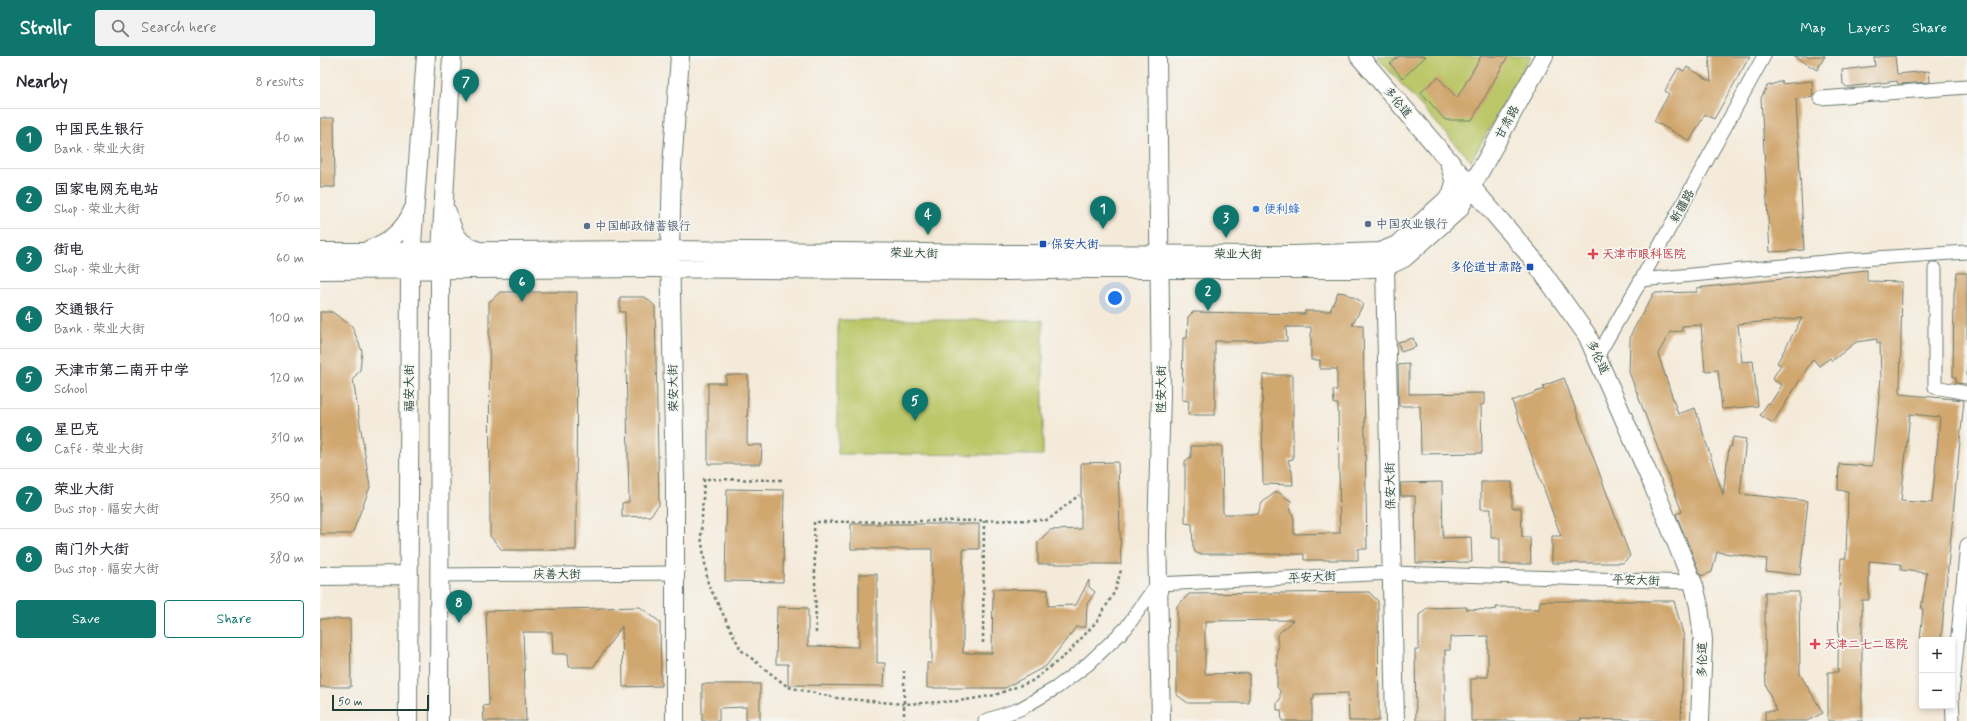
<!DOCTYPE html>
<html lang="en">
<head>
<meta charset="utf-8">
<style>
	:root { --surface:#fff; --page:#f2f2f3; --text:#2b2b33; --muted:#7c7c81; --line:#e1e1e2; --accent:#0f766e }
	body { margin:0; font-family:Mynerve,"LXGW WenKai TC",sans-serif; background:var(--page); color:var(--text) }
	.controls { position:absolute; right:12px; bottom:12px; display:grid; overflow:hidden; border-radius:4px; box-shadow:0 2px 6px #0003 }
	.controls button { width:36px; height:36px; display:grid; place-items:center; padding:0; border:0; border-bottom:1px solid var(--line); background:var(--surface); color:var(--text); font:20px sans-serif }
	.scale { position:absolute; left:12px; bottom:10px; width:97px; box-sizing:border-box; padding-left:4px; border:2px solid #1f3d34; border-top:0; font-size:11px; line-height:14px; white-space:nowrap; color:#1f3d34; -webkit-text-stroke:3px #f6f6f2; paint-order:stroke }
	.you { position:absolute; left:795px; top:242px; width:14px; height:14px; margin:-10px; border:3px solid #fff; border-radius:50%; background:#1a73e8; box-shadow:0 0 0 6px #1a73e833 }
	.badge { display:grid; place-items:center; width:26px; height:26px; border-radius:50%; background:var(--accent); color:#fff; font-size:13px; font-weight:700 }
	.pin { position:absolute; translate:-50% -33px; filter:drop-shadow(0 1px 2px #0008) }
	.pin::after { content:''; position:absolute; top:21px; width:14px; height:12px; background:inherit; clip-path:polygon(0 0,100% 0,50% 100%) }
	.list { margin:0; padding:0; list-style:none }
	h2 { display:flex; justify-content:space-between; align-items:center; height:52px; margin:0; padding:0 16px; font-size:17px }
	h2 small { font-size:13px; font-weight:400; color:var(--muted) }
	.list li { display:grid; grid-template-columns:26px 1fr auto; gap:12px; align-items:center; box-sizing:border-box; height:60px; padding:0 16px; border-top:1px solid var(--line) }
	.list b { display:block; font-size:15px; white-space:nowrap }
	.list p { margin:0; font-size:13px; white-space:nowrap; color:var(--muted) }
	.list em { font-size:13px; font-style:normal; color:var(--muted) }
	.actions { display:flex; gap:8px; padding:12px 16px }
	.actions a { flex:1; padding:9px 0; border:1px solid var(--accent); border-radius:4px; text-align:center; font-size:14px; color:var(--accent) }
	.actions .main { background:var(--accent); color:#fff }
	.icon { flex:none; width:22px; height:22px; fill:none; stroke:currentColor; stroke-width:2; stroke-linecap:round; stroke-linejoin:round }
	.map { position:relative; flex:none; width:1647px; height:665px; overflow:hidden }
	header { display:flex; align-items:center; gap:24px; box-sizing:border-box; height:56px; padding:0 20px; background:var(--accent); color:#fff }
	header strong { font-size:19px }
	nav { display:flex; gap:22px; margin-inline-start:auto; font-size:14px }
	.search { width:280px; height:36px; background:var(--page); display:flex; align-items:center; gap:10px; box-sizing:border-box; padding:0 14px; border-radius:4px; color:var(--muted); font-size:15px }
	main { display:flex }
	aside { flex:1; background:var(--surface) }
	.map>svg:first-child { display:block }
	.green { fill:#bbc769; stroke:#6d824e }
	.building { fill:#d1a770; fill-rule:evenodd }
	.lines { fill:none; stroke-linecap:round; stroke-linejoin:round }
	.street-casing { stroke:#6a7a6e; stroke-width:15 }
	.secondary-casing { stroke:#6a7a6e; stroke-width:20 }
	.path { stroke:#6a7a6e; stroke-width:2.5; stroke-dasharray:3 3; stroke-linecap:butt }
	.street { stroke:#fff; stroke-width:13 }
	.secondary { stroke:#fff; stroke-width:18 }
	.shop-dot { fill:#3f7fe0; stroke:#f6f6f2; stroke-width:1.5 }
	.service-dot { fill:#5c6f8a; stroke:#f6f6f2; stroke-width:1.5 }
	.transit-dot { fill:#1a4fb4; stroke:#f6f6f2; stroke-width:1.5 }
	.health-dot { fill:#e0444e; stroke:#f6f6f2; stroke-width:1.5 }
	.labels { text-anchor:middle; stroke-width:3.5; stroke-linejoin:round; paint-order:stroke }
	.street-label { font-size:12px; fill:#1f3d34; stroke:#f6f6f2 }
	.shop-label { font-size:12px; fill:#366cbe; stroke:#f6f6f2; text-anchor:start }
	.service-label { font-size:12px; fill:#4e5e75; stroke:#f6f6f2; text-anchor:start }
	.transit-label { font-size:12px; fill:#164399; stroke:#f6f6f2; text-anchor:start }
	.health-label { font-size:12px; fill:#be3a42; stroke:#f6f6f2; text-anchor:start }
</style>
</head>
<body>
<header>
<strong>Strollr</strong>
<div class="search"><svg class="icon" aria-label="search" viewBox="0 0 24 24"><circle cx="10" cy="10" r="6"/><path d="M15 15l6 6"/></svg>Search here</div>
<nav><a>Map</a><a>Layers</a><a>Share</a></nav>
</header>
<main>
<aside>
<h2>Nearby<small>8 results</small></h2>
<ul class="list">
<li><span class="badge">1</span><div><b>中国民生银行</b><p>Bank · 荣业大街</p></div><em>40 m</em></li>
<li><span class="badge">2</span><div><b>国家电网充电站</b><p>Shop · 荣业大街</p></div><em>50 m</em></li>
<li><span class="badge">3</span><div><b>街电</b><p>Shop · 荣业大街</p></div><em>60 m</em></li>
<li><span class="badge">4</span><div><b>交通银行</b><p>Bank · 荣业大街</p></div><em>100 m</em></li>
<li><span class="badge">5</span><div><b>天津市第二南开中学</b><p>School</p></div><em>120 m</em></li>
<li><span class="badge">6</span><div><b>星巴克</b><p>Café · 荣业大街</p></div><em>310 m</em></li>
<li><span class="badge">7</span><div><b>荣业大街</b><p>Bus stop · 福安大街</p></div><em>350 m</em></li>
<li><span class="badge">8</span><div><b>南门外大街</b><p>Bus stop · 福安大街</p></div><em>380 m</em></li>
</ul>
<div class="actions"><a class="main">Save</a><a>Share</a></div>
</aside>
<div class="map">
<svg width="1647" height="665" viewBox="0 0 1647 665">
	<rect width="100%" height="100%" fill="#f6f6f2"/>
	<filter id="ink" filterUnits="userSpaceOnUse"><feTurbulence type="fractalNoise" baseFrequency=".025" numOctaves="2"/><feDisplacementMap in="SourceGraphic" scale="8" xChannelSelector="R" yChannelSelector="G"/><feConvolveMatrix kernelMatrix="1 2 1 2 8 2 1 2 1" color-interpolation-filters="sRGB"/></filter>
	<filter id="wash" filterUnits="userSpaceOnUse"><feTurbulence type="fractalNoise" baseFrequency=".012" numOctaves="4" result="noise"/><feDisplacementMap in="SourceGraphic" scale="16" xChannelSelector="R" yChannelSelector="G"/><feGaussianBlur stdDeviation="0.9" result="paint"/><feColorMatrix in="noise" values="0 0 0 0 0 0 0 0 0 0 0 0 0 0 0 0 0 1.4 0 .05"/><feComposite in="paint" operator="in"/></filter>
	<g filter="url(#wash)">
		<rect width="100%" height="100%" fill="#f4ead9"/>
		<path class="green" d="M1056,0h155l-60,105z
			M518,264h205v135l-205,-1z"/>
		<g id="blocks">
			<path class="building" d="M1079,0h27l-23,22 -13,-14z
				M1161,0h27l-36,64h-27l-24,-28 17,-15 19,21z
				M1389,0h41l-36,63 -9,-5 -15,27 -36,-20 15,-27 -4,-3 13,-23 6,3 3,-4 24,14z
				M1473,0h32l-8,14z
				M1575,0l2,18 32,-3 1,11 -32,2 -1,-3 -50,6 -4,-3 -1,-14 33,-4 -1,-9z
				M1463,25l-2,3 31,-3 1,16 -17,2 8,151 -34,2 -9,-154 6,-12z
				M0,62h14l1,69h-15z
				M1547,214v11l35,1 -2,112 64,6 -23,240h-21l3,-31h-2l6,-36 -26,-3v-6l-32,-3v39h-7v121h-34v-49h10l1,-81 2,-33h5l2,-67 -10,-1 1,-26 33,2 9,-88 -1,-35h-3v-4l-21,3 -24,19 -2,-3 -11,8 -6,-7 -40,64 -13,-8 8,-12 2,1 12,-19 -10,-6 9,-14 -4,-2 25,-45 -64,6 4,38 11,-1 5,45 -36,3 -4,-39 -13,1 -4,-46 -19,1v5l-12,1 -12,22 20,60 17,-6 28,87 6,-48h2l2,-10 13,2 -6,55 68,7 -8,74 -34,-4 1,-12 -50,-7 -5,20 -11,4 -25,-62 6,-2 -53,-140 1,-32 1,-6 23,-41 43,-1v-4zM1590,358l30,3 -8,86 -31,-2z
				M1637,217h10v111h-2l-9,-1v-6h-3l1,-84z
				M180,236h77l-1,258h-74l-12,-14 -1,-234z
				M1018,236l7,1 14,7 4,5 -11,20h11l4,224h-9v11h-54v-6h-105l-4,-2 -2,-6 -1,-22 -7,-1v-62l6,-4v-11h31l1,68h35l4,-11 15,-12 15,11 -3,3 5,14v15l46,-1 -2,-129h-4l-1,-14h4v-21h-17v-9h-9v-33h-25l1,14h-72v74h-27l1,-14 -7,-1 1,-62h4l1,-21 5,-5 112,2v-3h25z
				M300,241h25l10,9 4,199 -9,11 -28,1v-14l7,-1 -4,-190h-5z
				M0,256h12l20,14 10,25 -2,19 -7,9 17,108 -18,47h-32z
				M1093,282l3,9 -15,5 -3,-10z
				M1089,308v30l75,-1v11l-3,1 1,48 -61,1 -1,-48h-21l-1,-41z
				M406,319h22l-1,70h15l-1,19h-53v-81h18z
				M943,319h30v84l-5,1 4,12 1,13 -30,-1 -1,-63z
				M1244,322l66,178 -7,7h-71v-27h9l-49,-135 32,-12 -1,-3z
				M798,406l3,102h-83v-22l12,-12 31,-1v-66z
				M1122,426l1,56 28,-1 1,25 -56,1 -1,-67h-14l-1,-13z
				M1161,426h31v26h9l1,29h8l1,27h-31v-26h-9v-29h-10z
				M407,433l57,1 -1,92 -58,-1z
				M531,468h128v25h-16v104h29l1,-64 55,1v16l28,-1 13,-25v7l6,5 -8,12 -1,23h-10l-30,39 -41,22h-78v-25h5v-114h-81z
				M539,518h18v89h8l-1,23 -96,-1v-21h-12l1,-57 31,1v38l51,1z
				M1049,536l9,9 1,120h-30l-1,-28 -34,1v5h-2v22h-30l-1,-11h-4v-8l3,-2v-9l-3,-4v-37l2,-4 -2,-3v-8l16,-15 -88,1v53l44,-1v30h-61l-11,-8v-89l12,-12z
				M1445,536h34l1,82 23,39 -16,8h-42v-10h11l-10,-26 -1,-17z
				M1220,545h134l10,36 -3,84 -101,-2v2h-109v-42h6v-2h11v-41l-38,1v13h-5v71h-29l-1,-71h4v-35l8,-7 40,-1 -1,2 24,1 7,-1 -1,-2h24v2h19z
				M320,551l20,15 1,64 -38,1 -1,-61 -29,41h-24l-1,-13h-15l-1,-22h-29l3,89h-42l-1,-15 6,-1 -3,-94z
				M0,563h30l1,68h-31z
				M382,628h58v37h-14v-14l-27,1v13h-17z"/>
		</g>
	</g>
	<g filter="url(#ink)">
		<use href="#blocks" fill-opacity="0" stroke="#6a7a6e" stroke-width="1"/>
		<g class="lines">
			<defs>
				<path id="street" d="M1501,42l146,-11
					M1615,213v118l32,6
					M1321,224l204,-20 122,-8
					M1278,299l43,-75 123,-224
					M119,519l236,-2
					M665,665l35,-12 36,-21 32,-24 38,-36 31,-44 235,-11 300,9
					M1633,665l-1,-26 15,-150"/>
				<path id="secondary" d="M837,0l4,338 -4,142 4,185
					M1039,0l174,203 54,76 66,150 41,101 5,20 4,34 -3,81
					M127,156c6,21 10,32 32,39
					M50,193c21,-7 35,-19 43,-39
					M0,196l350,-2 335,4 289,1 86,-3 17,-7 54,-49 4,-13 -6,-21
					M1061,200l4,11 10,454
					M0,214l328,-2 360,3 77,-2h269l31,-2 19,-9 55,-49 85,-153
					M0,520l89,-1
					M88,665l2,-451 16,-214
					M119,665l1,-451 12,-214
					M355,665v-239l-5,-232 2,-83 8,-111"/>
			</defs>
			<use href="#street" class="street-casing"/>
			<use href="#secondary" class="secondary-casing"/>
			<path class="path" d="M462,424l-78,-1 -3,57 7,48 33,66 47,37 49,11 67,6 55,-3 36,-6 37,-14 35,-27 31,-34 17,-29 6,-21
				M496,577l-2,-111 234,-2 31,-25
				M663,587l1,-122
				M584,665v-50"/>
			<use href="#street" class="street"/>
			<use href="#secondary" class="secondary"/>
		</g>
	</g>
	<circle class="shop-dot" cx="936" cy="153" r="4"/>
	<g class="service-dot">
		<circle cx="1048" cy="168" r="4"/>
		<circle cx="267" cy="170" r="4"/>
	</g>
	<g class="transit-dot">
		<rect x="719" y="184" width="8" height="8" rx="2"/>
		<rect x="1206" y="207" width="8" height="8" rx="2"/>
	</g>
	<g class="health-dot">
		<path d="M1271 192h4v4h4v4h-4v4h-4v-4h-4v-4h4z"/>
		<path d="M1493 582h4v4h4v4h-4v4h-4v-4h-4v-4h4z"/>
	</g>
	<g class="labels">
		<g class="street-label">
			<text transform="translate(1078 46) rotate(50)" y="4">多伦道</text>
			<text transform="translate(1187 66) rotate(-61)" y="4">甘肃路</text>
			<text transform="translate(1362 150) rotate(-61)" y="4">新疆路</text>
			<text transform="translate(594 197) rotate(1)" y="4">荣业大街</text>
			<text x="918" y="202">荣业大街</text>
			<text transform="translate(1278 301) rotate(65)" y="4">多伦道</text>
			<text transform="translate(89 332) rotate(-90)" y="4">福安大街</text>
			<text transform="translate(353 332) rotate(-91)" y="4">荣安大街</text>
			<text transform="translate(841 333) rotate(-90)" y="4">陞安大街</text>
			<text transform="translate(1070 430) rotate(-91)" y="4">保安大街</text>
			<text x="237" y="522">庆善大街</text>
			<text transform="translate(992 521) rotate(-3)" y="4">平安大街</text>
			<text transform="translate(1316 524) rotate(2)" y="4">平安大街</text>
			<text transform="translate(1382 604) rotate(-89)" y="4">多伦道</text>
		</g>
		<g class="shop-label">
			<text x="944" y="157">便利蜂</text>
		</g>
		<g class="service-label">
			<text x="1056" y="172">中国农业银行</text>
			<text x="275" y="174">中国邮政储蓄银行</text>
		</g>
		<g class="transit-label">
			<text x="731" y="192">保安大街</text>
			<text x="1202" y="215" text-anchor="end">多伦道甘肃路</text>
		</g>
		<g class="health-label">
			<text x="1282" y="202">天津市眼科医院</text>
			<text x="1504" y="592">天津二七二医院</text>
		</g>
	</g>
</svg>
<div class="controls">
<button>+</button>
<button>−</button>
</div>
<div class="scale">50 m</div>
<div class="you"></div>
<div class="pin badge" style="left:783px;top:173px">1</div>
<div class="pin badge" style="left:888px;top:255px">2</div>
<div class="pin badge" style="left:906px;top:182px">3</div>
<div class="pin badge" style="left:608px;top:179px">4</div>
<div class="pin badge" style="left:595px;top:365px">5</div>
<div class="pin badge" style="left:202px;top:246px">6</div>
<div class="pin badge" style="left:146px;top:46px">7</div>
<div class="pin badge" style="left:139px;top:567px">8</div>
</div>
</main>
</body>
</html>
